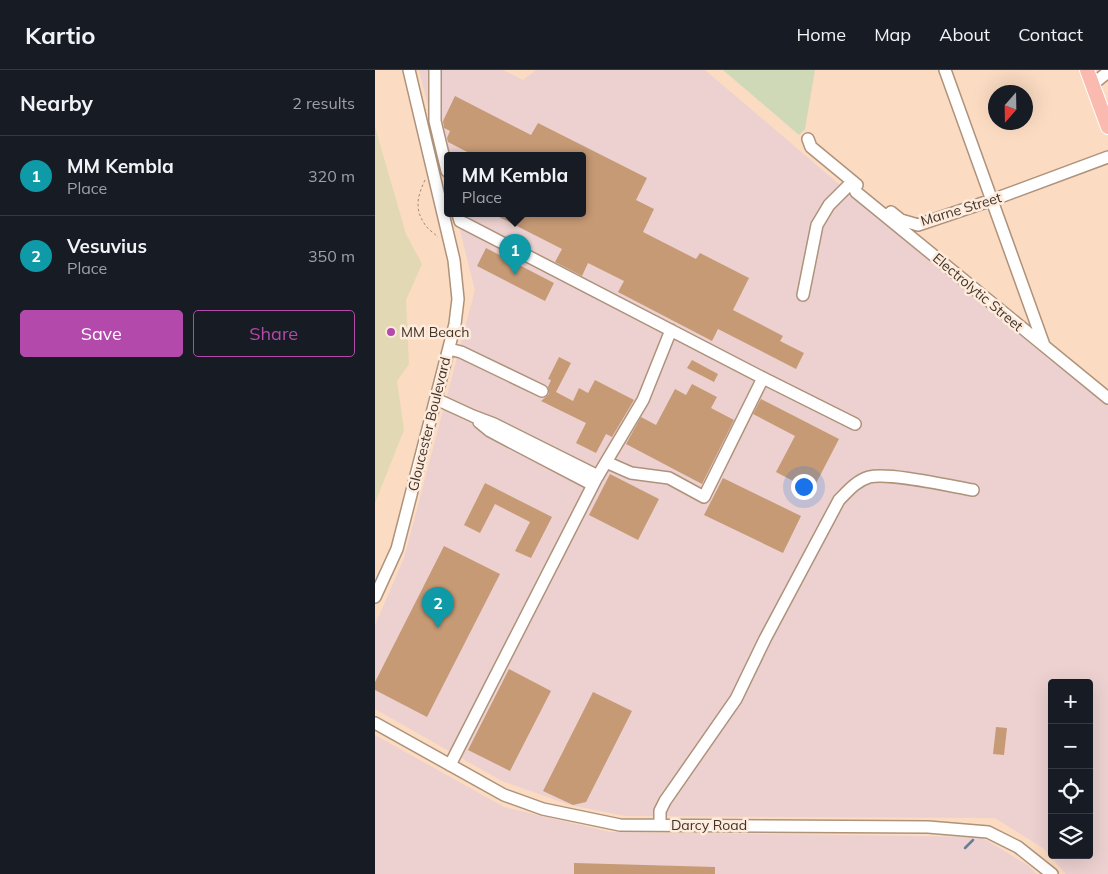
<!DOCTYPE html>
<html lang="en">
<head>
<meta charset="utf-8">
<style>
	:root { --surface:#171b24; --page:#20242c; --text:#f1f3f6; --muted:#9ea1a6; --line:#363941; --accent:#b349aa }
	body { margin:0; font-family:Mulish,sans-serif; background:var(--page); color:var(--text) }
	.controls { position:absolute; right:15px; bottom:15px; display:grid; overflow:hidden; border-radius:5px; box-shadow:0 5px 20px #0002 }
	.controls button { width:45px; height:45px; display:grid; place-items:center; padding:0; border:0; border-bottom:1px solid var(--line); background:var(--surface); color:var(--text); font:25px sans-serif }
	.compass { position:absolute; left:613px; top:15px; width:45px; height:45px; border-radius:50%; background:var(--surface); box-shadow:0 5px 20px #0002; rotate:200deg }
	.you { position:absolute; left:428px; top:416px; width:18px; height:18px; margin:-12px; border:4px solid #fff; border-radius:50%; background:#1a73e8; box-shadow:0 0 0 8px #1a73e833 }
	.badge { display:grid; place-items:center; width:32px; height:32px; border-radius:50%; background:var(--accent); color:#fff; font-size:16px; font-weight:700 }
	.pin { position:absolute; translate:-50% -41px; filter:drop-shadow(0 1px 2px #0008) }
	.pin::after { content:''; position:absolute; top:26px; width:18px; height:15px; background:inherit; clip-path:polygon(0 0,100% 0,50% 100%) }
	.popup { position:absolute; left:69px; top:82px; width:142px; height:65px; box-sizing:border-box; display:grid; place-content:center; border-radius:5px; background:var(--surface); filter:drop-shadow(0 1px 4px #0005); font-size:16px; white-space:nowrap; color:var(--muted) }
	.popup b { font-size:19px; color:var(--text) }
	.popup::after { content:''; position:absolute; left:50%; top:100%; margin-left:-10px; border:10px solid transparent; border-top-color:var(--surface) }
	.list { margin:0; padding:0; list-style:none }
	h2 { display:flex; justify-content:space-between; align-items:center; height:65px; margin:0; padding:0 20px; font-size:21px }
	h2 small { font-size:16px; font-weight:400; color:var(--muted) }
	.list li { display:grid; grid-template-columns:32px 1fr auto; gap:15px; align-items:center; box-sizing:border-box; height:80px; padding:0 20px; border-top:1px solid var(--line) }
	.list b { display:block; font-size:19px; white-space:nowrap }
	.list p { margin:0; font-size:16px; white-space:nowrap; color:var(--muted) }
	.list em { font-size:16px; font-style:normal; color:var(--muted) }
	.actions { display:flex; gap:10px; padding:15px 20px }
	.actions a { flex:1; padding:11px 0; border:1px solid var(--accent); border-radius:5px; text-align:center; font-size:18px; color:var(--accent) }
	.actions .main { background:var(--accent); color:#fff }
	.icon { flex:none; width:28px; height:28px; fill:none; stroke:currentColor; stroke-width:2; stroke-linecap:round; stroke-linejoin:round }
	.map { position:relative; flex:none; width:733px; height:804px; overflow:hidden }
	header { display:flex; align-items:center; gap:30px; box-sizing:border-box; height:70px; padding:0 25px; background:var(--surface); border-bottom:1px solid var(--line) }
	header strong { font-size:24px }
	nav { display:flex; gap:28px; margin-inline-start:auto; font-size:18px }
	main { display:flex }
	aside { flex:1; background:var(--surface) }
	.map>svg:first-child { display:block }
	.industrial { fill:#ecd1d0; fill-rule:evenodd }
	.green { fill:#cfd9b7 }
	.sand { fill:#e2d9b4 }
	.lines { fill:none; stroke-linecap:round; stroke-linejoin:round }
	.stream { stroke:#667e96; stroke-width:2.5 }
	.building { fill:#c69a75 }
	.minor-casing { stroke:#af927a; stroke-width:14 }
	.major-casing { stroke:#fff; stroke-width:16 }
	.path { stroke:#a08a78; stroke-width:1; stroke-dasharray:2.5 2.5; stroke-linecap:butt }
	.minor { stroke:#fff; stroke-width:11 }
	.major { stroke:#fbbaaf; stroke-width:14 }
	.poi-dot { fill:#b349aa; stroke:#feebdc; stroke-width:2 }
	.labels { text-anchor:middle; stroke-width:5; stroke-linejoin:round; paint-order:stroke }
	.street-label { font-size:14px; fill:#40342a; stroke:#feebdc }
	.poi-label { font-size:14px; fill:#40342a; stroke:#feebdc; text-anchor:start }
</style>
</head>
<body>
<header>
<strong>Kartio</strong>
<nav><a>Home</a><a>Map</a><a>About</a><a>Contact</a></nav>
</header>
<main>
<aside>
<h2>Nearby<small>2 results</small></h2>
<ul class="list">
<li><span class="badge" style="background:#0f9aa8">1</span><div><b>MM Kembla</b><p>Place</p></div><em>320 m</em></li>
<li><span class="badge" style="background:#0f9aa8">2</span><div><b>Vesuvius</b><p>Place</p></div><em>350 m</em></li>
</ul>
<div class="actions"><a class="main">Save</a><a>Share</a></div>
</aside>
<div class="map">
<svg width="733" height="804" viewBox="0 0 733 804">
	<rect width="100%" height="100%" fill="#fbdbc2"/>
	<path class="industrial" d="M44,0h84l20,10 13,-10h169l231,197 172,138v469h-42l-23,-26 -48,-30 -369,-2 -56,-11 -68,-24 -127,-72v-84l29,-67 71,-268 -19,-76h127v-58h-136v26zM677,613h37v172h-37z
		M0,665l129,72 106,25 371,5 48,29 7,8h-661z"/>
	<path class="green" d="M348,0h92l-10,59 -6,6z"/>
	<path class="sand" d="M0,57l31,107 16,30 -16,36 3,64 -12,17 7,49 -29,73z"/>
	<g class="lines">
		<path class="stream" d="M590,778l8,-8"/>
	</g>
	<path class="building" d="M80,26l76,39 7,-12 109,55 -11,22 18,9 -11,23 53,27 4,-6 49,25 -16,32 50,26 -3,5 24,12 -8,16 -78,-40 -6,12 -94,-49 6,-11 -36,-18 -6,13 -27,-14 7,-13 -69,-35h90v-58h-108l-27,-14 -1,-4 3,-7 -6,-3 -1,-7z
		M111,178l68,35 -9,18 -68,-35z
		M184,287l12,6 -15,29 17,9 6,-13 9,5 7,-13 39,20 -22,37 -6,-3 -10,19 -20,-10 10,-20 -45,-22 8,-7 -1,-7 3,-7 -3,-1z
		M317,290l26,14 -4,8 -27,-14z
		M317,314l25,13 -6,11 23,12 -32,64 -76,-40 15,-27 15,8 19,-36 11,6z
		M386,329l78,40 -27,52 -36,-19 19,-36 -42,-22z
		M235,404l49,25 -21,41 -49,-25z
		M348,408l78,38 -18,37 -79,-38z
		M110,413l67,34 -21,41 -16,-7 15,-29 -35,-18 -15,29 -16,-8z
		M69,476l56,28 -73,143 -52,-27v-8z
		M134,599l42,22 -41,80 -42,-21z
		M218,622l39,19 -46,91 -13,3 -30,-14z
		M621,657l11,1 -3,27 -11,-1z
		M199,793l141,4v7h-141z"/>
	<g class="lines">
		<defs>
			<path id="minor" d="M570,0l99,275
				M60,1v50l12,50
				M718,14l15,-12
				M433,69l3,8 46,38
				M516,142l10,8 17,5 74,-25 116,-43
				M83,144l2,7 303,157 92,46
				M428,225l14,-70 12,-20 23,-23 4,10 252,206
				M74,279l12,3 81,39
				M61,329l37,17 21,8 104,52
				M104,352l11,9 103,54
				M231,392l25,11 38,5 35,19 59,-119
				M0,527l22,-48 58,-225 3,-25 -4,-39 -45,-190
				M0,653l129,72 39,14 77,16 308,2 60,5 30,15 34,27
				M75,695l146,-286 47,-79 28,-70
				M285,755v-14l5,-10 71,-102 29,-60 74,-139c9,-9 17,-19 30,-23 20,-5 81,9 104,13"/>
			<path id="major" d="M712,0l21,57"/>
		</defs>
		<use href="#minor" class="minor-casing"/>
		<use href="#major" class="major-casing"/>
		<path class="path" d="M50,110c-7,15 -11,28 -1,43 3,6 10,10 14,14"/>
		<use href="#minor" class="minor"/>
		<use href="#major" class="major"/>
	</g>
	<circle class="poi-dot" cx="16" cy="262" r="5"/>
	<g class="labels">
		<g class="street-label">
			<text transform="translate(586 139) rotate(-17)" y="5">Marne Street</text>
			<text transform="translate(603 222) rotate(40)" y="5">Electrolytic Street</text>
			<text transform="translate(54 354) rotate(-76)" y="5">Gloucester Boulevard</text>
			<text x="334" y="760">Darcy Road</text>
		</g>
		<g class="poi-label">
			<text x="26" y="267">MM Beach</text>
		</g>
	</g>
</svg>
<div class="controls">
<button>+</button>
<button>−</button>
<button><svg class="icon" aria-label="locate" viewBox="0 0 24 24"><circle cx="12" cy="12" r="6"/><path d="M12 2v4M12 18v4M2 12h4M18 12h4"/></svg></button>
<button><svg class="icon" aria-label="layers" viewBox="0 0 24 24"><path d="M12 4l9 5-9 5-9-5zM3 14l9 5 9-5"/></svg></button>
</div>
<svg class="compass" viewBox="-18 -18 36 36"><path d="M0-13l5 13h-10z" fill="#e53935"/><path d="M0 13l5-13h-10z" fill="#9ea1a6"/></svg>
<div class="you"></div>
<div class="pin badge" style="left:140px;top:205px;background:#0f9aa8">1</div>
<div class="popup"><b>MM Kembla</b>Place</div>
<div class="pin badge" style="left:63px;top:558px;background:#0f9aa8">2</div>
</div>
</main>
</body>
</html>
